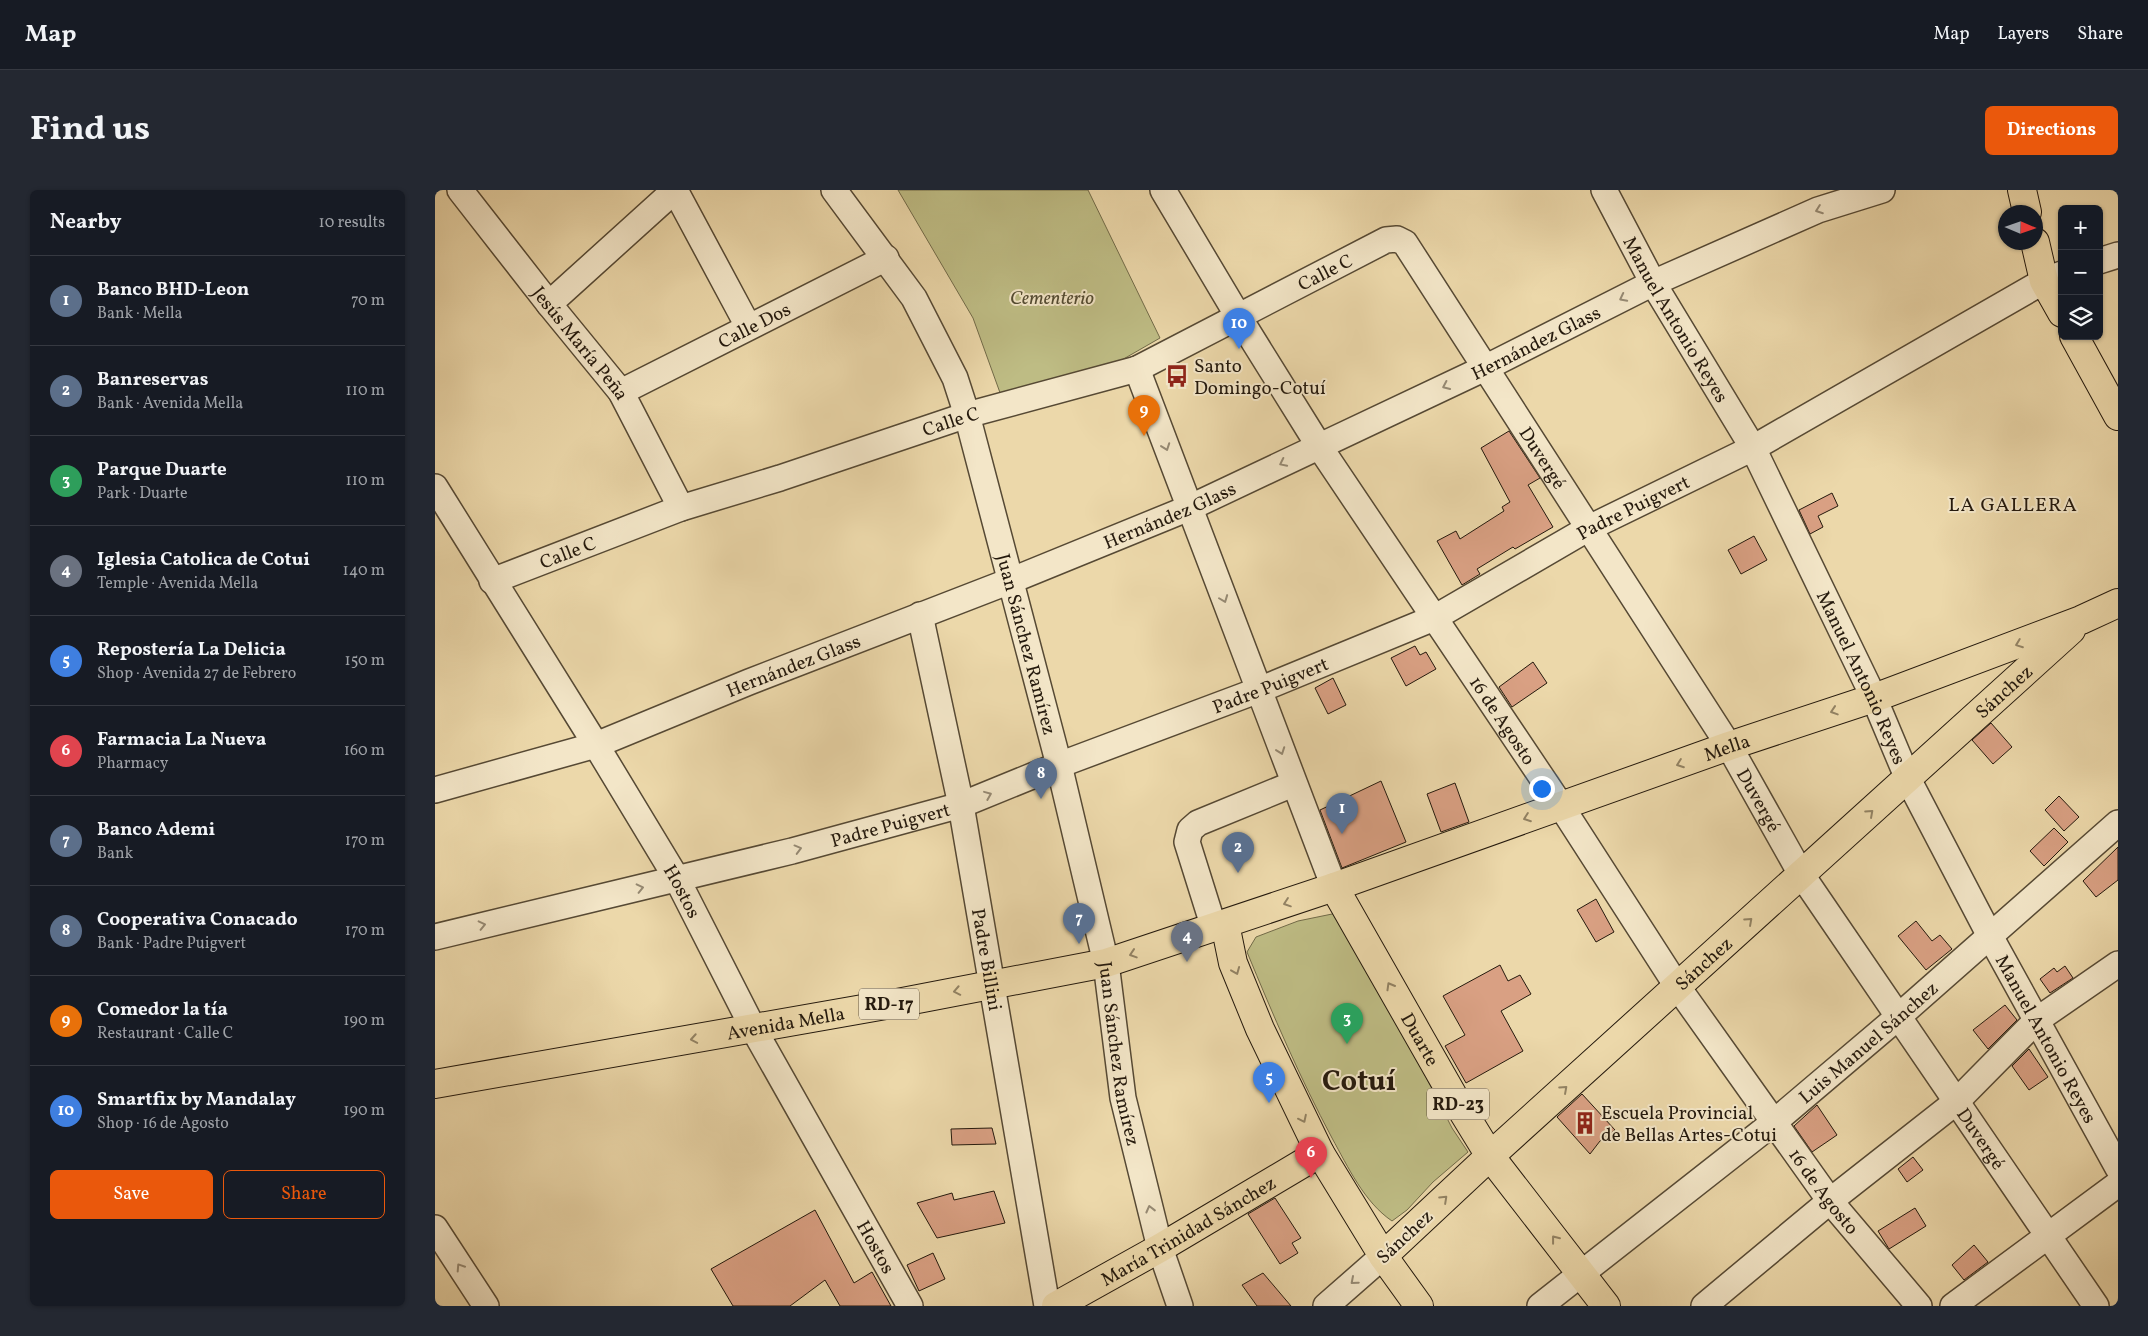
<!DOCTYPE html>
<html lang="en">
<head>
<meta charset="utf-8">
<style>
	:root { --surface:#171b24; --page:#242831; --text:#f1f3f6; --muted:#9ea1a6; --line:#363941; --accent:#ea580c }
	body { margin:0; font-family:Vollkorn,serif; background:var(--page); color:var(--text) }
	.controls { position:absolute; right:15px; top:15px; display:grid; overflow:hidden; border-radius:8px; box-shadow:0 1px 4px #0004 }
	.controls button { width:45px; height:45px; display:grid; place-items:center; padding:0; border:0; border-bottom:1px solid var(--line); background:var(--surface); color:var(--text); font:25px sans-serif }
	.compass { position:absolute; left:1563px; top:15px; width:45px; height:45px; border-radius:50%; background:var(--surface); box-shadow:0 1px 4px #0004; rotate:92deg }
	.you { position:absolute; left:1106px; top:598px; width:18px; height:18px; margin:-12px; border:4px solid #fff; border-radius:50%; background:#1a73e8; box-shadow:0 0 0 8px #1a73e833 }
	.badge { display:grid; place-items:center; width:32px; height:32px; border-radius:50%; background:var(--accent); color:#fff; font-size:16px; font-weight:700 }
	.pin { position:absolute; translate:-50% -41px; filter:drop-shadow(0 1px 2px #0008) }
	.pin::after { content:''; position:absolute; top:26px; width:18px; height:15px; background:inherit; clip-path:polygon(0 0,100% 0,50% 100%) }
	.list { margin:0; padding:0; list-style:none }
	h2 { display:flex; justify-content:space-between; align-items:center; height:65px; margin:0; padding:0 20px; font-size:21px }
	h2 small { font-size:16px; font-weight:400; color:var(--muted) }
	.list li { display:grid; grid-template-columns:32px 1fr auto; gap:15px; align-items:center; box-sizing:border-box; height:90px; padding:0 20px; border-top:1px solid var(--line) }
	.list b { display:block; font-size:19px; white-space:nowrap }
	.list p { margin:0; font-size:16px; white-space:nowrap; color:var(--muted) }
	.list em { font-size:16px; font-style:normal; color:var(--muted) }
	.actions { display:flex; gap:10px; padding:15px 20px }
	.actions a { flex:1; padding:11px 0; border:1px solid var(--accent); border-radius:8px; text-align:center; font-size:18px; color:var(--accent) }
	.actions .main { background:var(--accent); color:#fff }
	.icon { flex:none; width:28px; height:28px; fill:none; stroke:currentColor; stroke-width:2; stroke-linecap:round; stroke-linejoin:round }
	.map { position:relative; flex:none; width:1683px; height:1116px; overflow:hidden; border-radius:8px }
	header { display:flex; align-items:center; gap:30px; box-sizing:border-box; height:70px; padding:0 25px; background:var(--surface); border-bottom:1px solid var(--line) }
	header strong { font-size:24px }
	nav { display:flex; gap:28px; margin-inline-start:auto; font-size:18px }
	.intro { display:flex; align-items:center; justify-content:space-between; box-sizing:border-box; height:120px; padding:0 30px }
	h1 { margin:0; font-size:35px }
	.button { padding:12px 22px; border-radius:8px; background:var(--accent); color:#fff; font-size:18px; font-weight:700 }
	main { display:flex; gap:30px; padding:0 30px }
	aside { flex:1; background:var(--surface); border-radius:8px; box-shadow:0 1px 4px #0004 }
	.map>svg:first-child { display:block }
	.green { fill:#bebc84; stroke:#716a48 }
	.building { fill:#d9a083; stroke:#24190d }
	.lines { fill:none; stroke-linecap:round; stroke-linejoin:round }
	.minor-casing { stroke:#564934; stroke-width:28 }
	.major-casing { stroke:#24190d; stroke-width:30 }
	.minor { stroke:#f3e6c8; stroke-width:25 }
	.major { stroke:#ecd8aa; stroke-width:28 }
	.oneway { stroke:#968a74 }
	.oneway2 { stroke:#928263 }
	.labels { text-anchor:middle; stroke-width:4; stroke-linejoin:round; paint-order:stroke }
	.shield { fill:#f3e6c8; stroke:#625645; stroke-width:1 }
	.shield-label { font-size:18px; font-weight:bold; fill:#24190d }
	.street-label { font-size:19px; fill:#24190d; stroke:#f3e6c8 }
	.park-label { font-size:19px; font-style:italic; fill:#524a31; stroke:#f3e6c8 }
	.poi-label { font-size:19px; fill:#24190d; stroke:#f3e6c8; text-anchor:start }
	.neighbourhood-label { font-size:20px; letter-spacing:1px; fill:#24190d; stroke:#f3e6c8 }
	.town-label { font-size:29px; font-weight:bold; fill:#24190d; stroke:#f3e6c8 }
</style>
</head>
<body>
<header>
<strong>Map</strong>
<nav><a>Map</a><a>Layers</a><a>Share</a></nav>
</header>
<div class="intro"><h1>Find us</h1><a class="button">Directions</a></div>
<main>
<aside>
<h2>Nearby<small>10 results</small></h2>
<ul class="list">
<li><span class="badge" style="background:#5c6f8a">1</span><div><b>Banco BHD-Leon</b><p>Bank · Mella</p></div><em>70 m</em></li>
<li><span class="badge" style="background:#5c6f8a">2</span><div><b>Banreservas</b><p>Bank · Avenida Mella</p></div><em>110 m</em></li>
<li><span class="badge" style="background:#2e9e5b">3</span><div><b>Parque Duarte</b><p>Park · Duarte</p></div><em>110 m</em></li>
<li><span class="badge" style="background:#6b7280">4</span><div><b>Iglesia Catolica de Cotui</b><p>Temple · Avenida Mella</p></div><em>140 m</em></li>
<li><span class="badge" style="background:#3f7fe0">5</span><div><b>Repostería La Delicia</b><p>Shop · Avenida 27 de Febrero</p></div><em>150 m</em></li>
<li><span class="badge" style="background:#e0444e">6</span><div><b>Farmacia La Nueva</b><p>Pharmacy</p></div><em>160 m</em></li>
<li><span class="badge" style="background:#5c6f8a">7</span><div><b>Banco Ademi</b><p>Bank</p></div><em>170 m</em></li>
<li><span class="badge" style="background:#5c6f8a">8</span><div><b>Cooperativa Conacado</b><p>Bank · Padre Puigvert</p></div><em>170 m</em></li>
<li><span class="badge" style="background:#e8710a">9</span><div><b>Comedor la tía</b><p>Restaurant · Calle C</p></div><em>190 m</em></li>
<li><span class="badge" style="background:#3f7fe0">10</span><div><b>Smartfix by Mandalay</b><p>Shop · 16 de Agosto</p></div><em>190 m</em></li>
</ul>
<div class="actions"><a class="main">Save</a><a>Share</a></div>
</aside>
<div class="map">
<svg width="1683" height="1116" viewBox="0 0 1683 1116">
	<rect width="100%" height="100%" fill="#ecd8aa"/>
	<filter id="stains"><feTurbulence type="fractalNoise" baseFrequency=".004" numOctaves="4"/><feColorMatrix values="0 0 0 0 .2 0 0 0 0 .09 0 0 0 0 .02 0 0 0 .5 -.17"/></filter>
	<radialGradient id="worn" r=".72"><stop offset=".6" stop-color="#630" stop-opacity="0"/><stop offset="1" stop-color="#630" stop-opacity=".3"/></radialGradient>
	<path class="green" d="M463,0h190l72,148 -40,23 -117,40 -30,-83z
		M902,723l35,58 80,157 16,24 -35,30 -26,28 -15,11c-28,-19 -44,-54 -60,-83 -32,-60 -59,-123 -85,-186l9,-15 42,-16z"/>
	<path class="building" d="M1074,241l31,47 -12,7 25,42 -38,22 -2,-2 -36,22 3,5 -18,11 -25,-44 19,-10 4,8 44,-28 -2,-4 8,-5 -29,-54z
		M1397,303l6,13 -20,10 5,11 -13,7 -11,-24z
		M1319,346l13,24 -26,14 -13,-24z
		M980,456l5,9 6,-3 10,17 -30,17 -15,-28z
		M1098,472l14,21 -35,24 -13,-20z
		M898,488l13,27 -18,9 -13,-26z
		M1556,533l21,24 -19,17 -21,-24z
		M946,591l25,61 -64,26 -22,-58z
		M1020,593l14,39 -28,10 -14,-38z
		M1624,606l20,21 -15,14 -19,-21z
		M1619,638l14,14 -24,24 -14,-15z
		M1683,657v33l-22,17 -13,-16z
		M1161,709l18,33 -18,10 -19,-32z
		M1481,731l16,20 8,-6 12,14 -26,21 -28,-34z
		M1065,775l8,16 12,-6 11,19 -30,17 22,40 -57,32 -21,-37 20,-11 -22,-39z
		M1630,776l8,12 -23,15 -10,-14 14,-11 3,4z
		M1570,815l12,15 -29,29 -15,-19z
		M1594,859l19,28 -19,13 -17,-24z
		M1147,904l33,36 -15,11 -10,13 -33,-37z
		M1382,915l20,30 -25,17 -18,-26z
		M557,938l4,16 -44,1 -1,-16z
		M1478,967l10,13 -16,12 -9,-13z
		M559,1001l11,32 -68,15 -20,-35 35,-10 2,7z
		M840,1008l26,40 -9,5 6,10 -18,11 -32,-50z
		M1480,1018l11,18 -37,23 -11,-18z
		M380,1020l39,73 18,-11 19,34h-51l-15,-26 -35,26h-57l-22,-37z
		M1539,1055l14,17 -24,18 -12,-15z
		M498,1063l12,26 -26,12 -12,-26z
		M828,1083l28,33h-34l-15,-21z"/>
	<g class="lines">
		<defs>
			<g id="minor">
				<path id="s1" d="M25,0l89,114 72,88 60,116"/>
				<path d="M240,0l73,136"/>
				<path id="s2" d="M399,0l80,108 41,80 12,37 92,350 47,198 17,135 37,150 20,58"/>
				<path id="s3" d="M728,0l75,126 81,130 242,360 116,180 153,215 89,105"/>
				<path id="s4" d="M1169,0l49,93 100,165 121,250 34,81 82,157 128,232"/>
				<path d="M1664,71l19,-6"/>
				<path d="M114,114l126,-114"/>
				<path d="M702,179l197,518"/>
				<path id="s5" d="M186,202l265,-134"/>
				<path id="s6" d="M0,297l161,258 81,134 76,149 157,278"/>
				<path id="s7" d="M57,391l189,-73 99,-30 187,-63 170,-46 249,-129 11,-1 8,4 324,503 72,128 295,432"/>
				<path id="s8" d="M485,425l41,190 86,501"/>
				<path id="s9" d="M0,600l161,-45 153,-63 261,-101 179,-73 296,-140 168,-85 165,-73 64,-20"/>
				<path d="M779,738l-27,-86 3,-12 8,-7 95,-39"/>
				<path id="s10" d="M0,747l357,-86 169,-46 98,-40 200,-75 175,-72 155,-90 164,-80 291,-167 18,-7"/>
				<path d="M0,1038l51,78"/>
				<path d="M891,1116l57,-50"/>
				<path id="s11" d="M1105,1116l233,-183 125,-106 220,-194"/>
				<path d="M1269,1116l126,-105 126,-99 81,-82 81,-56"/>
				<path d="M1518,1116l165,-122"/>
			</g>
			<g id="major">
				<path d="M1587,0l5,22"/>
				<path d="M1600,52l9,39 18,32"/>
				<path d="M1639,146l44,80"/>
				<path id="s12" d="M899,697l118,207 38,62 116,150"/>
				<path d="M790,734l8,39 27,66 60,124 63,103 36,50"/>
				<path id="s13" d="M0,894l462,-81 209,-40 228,-76 395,-141 145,-48 207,-78 37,-17"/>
				<path id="s14" d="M948,1066l107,-100 581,-526"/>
				<path id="s15" d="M621,1116l104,-58 160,-95"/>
			</g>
		</defs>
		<use href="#minor" class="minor-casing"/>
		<use href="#major" class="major-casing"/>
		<use href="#minor" class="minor"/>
		<use href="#major" class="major"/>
	</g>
	<defs><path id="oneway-chevron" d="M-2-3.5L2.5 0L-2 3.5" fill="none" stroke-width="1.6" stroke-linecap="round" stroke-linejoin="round" transform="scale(1.25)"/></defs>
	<g class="oneway">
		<use href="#oneway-chevron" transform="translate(1384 20) rotate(160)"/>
		<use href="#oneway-chevron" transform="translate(1188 108) rotate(153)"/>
		<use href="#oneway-chevron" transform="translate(1011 196) rotate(155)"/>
		<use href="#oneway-chevron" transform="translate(731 257) rotate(70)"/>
		<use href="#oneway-chevron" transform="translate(848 273) rotate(154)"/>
		<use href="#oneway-chevron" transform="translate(789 409) rotate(69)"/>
		<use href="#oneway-chevron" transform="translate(846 561) rotate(70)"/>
		<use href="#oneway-chevron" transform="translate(553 605) rotate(-22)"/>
		<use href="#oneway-chevron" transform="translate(363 659) rotate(-15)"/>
		<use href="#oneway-chevron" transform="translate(205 698) rotate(-13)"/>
		<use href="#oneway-chevron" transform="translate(47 735) rotate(-13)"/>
		<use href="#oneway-chevron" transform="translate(715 1019) rotate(-104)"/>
		<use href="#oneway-chevron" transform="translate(25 1077) rotate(-123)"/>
		<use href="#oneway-chevron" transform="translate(919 1091) rotate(139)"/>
	</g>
	<g class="oneway2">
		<use href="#oneway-chevron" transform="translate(1584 454) rotate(159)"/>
		<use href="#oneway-chevron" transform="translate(1399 521) rotate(162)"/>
		<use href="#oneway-chevron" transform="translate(1245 574) rotate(160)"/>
		<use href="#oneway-chevron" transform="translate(1435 623) rotate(-42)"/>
		<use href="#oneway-chevron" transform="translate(1092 628) rotate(160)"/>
		<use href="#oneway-chevron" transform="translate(852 713) rotate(161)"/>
		<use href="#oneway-chevron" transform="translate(1314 731) rotate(-42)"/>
		<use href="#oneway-chevron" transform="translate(698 764) rotate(162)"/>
		<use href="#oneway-chevron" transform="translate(801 781) rotate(68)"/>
		<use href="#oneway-chevron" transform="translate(955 796) rotate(-120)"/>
		<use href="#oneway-chevron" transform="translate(522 801) rotate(169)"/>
		<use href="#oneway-chevron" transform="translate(259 849) rotate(170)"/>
		<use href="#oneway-chevron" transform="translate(1129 899) rotate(-42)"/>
		<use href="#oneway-chevron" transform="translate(868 929) rotate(64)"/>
		<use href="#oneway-chevron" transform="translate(1009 1009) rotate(-43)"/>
		<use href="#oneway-chevron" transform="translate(1120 1049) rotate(-128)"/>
	</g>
	<defs>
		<symbol id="bus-bare" viewBox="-9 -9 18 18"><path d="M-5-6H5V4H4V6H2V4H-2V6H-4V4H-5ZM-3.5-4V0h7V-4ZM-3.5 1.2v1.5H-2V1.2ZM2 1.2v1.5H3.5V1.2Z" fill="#8f2418" stroke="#f3e6c8" stroke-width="2.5" paint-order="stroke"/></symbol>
		<symbol id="building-bare" viewBox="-9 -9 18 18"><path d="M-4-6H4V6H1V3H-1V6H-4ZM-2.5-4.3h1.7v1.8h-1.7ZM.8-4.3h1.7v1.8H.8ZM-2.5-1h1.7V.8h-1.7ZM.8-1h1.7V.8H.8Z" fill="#8f2418" stroke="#f3e6c8" stroke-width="2.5" paint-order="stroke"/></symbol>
	</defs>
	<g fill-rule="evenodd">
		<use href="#bus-bare" x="726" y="170" width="32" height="32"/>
		<use href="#building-bare" x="1134" y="917" width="32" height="32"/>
	</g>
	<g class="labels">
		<g class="shield">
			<rect x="424" y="798.5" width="60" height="31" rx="4"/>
			<rect x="992" y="898.5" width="62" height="31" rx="4"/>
		</g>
		<g class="shield-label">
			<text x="454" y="820">RD-17</text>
			<text x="1023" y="920">RD-23</text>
		</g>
		<g class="street-label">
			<text dy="7" stroke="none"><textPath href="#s7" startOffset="891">Calle C</textPath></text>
			<text dy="7" stroke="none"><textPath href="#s4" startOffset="148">Manuel Antonio Reyes</textPath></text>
			<text dy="7" stroke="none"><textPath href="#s5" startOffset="149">Calle Dos</textPath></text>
			<text dy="7" stroke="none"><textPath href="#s9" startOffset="1190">Hernández Glass</textPath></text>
			<text dy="7" stroke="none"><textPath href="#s1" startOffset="195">Jesús María Peña</textPath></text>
			<text dy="7" stroke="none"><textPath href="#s7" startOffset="486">Calle C</textPath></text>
			<text dy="7" stroke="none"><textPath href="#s7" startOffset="1235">Duvergé</textPath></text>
			<text dy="7" stroke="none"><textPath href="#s10" startOffset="1279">Padre Puigvert</textPath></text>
			<text dy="7" stroke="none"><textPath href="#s9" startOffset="785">Hernández Glass</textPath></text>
			<text dy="7" stroke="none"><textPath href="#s7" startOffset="81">Calle C</textPath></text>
			<text dy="7" stroke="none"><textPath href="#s2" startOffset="500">Juan Sánchez Ramírez</textPath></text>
			<text dy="7" stroke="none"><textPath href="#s9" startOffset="380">Hernández Glass</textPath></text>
			<text dy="7" stroke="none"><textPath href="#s4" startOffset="552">Manuel Antonio Reyes</textPath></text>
			<text dy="7" stroke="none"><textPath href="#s10" startOffset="874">Padre Puigvert</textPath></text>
			<text dy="7" stroke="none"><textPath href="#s14" startOffset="839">Sánchez</textPath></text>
			<text dy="7" stroke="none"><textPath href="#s3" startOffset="630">16 de Agosto</textPath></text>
			<text dy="7" stroke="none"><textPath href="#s13" startOffset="1339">Mella</textPath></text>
			<text dy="7" stroke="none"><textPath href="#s7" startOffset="1640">Duvergé</textPath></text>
			<text dy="7" stroke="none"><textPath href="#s10" startOffset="469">Padre Puigvert</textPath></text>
			<text dy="7" stroke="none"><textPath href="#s6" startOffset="474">Hostos</textPath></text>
			<text dy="7" stroke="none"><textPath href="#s8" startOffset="351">Padre Billini</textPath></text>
			<text dy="7" stroke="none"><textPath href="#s14" startOffset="434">Sánchez</textPath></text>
			<text dy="7" stroke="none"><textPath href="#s13" startOffset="356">Avenida Mella</textPath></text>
			<text dy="7" stroke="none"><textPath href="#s4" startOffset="958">Manuel Antonio Reyes</textPath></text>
			<text dy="7" stroke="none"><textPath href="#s12" startOffset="175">Duarte</textPath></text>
			<text dy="7" stroke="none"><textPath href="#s11" startOffset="421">Luis Manuel Sánchez</textPath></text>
			<text dy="7" stroke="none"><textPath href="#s2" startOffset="920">Juan Sánchez Ramírez</textPath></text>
			<text dy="7" stroke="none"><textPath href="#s7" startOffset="2045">Duvergé</textPath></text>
			<text dy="7" stroke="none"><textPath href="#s3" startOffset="1200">16 de Agosto</textPath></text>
			<text dy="7" stroke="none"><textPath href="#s15" startOffset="152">María Trinidad Sánchez</textPath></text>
			<text transform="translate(969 1046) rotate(-43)" y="7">Sánchez</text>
			<text dy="7" stroke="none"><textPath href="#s6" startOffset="879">Hostos</textPath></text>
		</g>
		<g class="park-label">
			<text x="617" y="114">Cementerio</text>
		</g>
		<g class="poi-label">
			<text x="759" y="182">Santo<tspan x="759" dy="22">Domingo-Cotuí</tspan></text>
			<text x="1166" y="929">Escuela Provincial<tspan x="1166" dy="22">de Bellas Artes-Cotui</tspan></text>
		</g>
		<g class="neighbourhood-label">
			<text x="1578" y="321">LA GALLERA</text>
		</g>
		<g class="town-label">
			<text x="924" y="900">Cotuí</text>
		</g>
	</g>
	<rect width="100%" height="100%" filter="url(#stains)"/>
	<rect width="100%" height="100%" fill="url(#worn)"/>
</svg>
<div class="controls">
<button>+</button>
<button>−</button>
<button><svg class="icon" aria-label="layers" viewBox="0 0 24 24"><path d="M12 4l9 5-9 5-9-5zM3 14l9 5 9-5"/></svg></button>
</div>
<svg class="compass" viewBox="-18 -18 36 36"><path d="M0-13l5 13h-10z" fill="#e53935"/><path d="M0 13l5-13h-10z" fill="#9ea1a6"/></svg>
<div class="you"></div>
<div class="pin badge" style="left:907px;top:644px;background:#5c6f8a">1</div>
<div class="pin badge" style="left:803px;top:683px;background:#5c6f8a">2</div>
<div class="pin badge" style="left:912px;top:854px;background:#2e9e5b">3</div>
<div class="pin badge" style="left:752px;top:772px;background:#6b7280">4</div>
<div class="pin badge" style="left:834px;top:913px;background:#3f7fe0">5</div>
<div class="pin badge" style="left:876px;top:988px;background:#e0444e">6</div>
<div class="pin badge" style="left:644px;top:754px;background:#5c6f8a">7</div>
<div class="pin badge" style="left:606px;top:609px;background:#5c6f8a">8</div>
<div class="pin badge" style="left:709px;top:246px;background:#e8710a">9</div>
<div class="pin badge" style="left:804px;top:159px;background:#3f7fe0">10</div>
</div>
</main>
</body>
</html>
